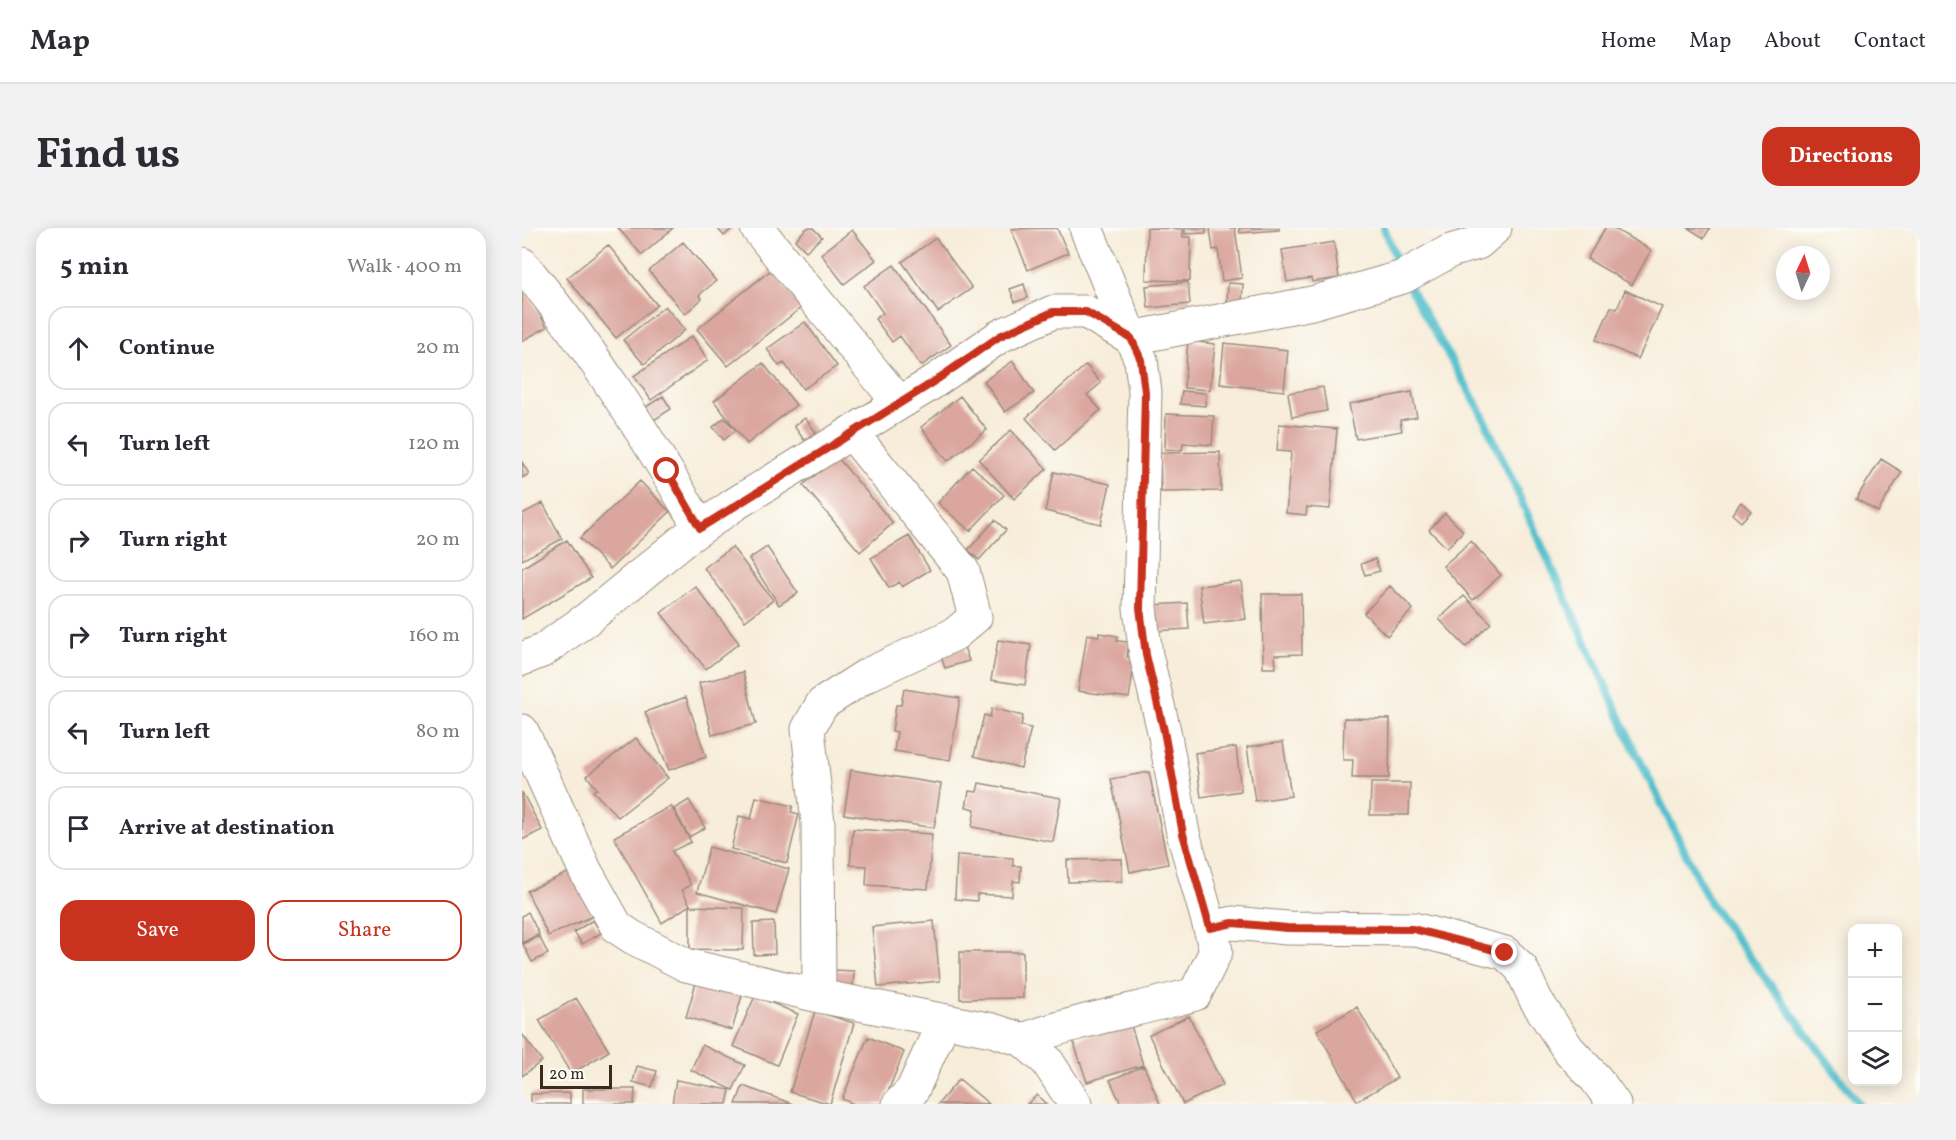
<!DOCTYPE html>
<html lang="en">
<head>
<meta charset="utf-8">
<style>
	:root { --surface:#fff; --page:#f2f2f3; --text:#2b2b33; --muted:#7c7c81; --line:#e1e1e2; --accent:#c8321e }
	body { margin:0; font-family:Vollkorn,serif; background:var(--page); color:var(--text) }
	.controls { position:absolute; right:18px; bottom:18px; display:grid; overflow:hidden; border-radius:12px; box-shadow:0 3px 15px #0003 }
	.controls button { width:54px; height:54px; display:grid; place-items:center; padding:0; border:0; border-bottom:2px solid var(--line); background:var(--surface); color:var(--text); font:30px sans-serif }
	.compass { position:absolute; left:1254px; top:18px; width:54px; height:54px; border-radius:50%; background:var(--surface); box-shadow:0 3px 15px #0003; rotate:4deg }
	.scale { position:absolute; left:18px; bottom:15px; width:72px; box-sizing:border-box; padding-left:6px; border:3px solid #3b2a1e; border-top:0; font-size:16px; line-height:21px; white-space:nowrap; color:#3b2a1e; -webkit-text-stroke:4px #fdfcf7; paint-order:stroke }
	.stop { position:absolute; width:18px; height:18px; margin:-14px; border:4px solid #c8321e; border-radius:50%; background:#fff }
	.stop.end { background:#c8321e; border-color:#fff; box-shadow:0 2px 6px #0008 }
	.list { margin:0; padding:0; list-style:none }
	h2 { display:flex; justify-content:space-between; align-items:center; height:78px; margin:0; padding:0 24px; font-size:26px }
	h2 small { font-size:20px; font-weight:400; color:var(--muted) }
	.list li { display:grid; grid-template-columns:39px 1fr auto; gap:18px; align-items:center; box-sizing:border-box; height:84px; margin:0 12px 12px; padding:0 12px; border:2px solid var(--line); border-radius:18px }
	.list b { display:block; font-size:22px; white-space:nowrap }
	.list em { font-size:20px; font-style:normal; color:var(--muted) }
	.actions { display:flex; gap:12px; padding:18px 24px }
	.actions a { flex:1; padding:14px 0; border:2px solid var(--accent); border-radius:18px; text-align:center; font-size:21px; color:var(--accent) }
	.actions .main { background:var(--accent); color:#fff }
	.icon { flex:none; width:33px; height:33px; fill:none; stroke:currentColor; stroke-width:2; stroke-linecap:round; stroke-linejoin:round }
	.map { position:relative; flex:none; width:1398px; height:876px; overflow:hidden; border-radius:18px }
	header { display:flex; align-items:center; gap:36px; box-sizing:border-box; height:84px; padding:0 30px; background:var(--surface); border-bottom:2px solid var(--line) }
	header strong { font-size:28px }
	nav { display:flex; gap:33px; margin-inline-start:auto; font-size:21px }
	.intro { display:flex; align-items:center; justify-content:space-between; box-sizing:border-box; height:144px; padding:0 36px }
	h1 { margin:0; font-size:42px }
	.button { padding:15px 27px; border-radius:18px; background:var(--accent); color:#fff; font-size:21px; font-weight:700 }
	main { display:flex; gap:36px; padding:0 36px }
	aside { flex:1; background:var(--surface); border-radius:18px; box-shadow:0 3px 15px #0003 }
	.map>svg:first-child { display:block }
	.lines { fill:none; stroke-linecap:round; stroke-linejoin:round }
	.stream { stroke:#53c0cc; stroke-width:8 }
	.building { fill:#daa69d }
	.minor-casing { stroke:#998c7c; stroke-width:35 }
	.minor { stroke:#fff; stroke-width:33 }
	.route { stroke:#c8321e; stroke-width:8 }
</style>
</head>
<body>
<header>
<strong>Map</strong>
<nav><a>Home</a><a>Map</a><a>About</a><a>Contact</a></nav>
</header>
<div class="intro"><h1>Find us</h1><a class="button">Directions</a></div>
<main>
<aside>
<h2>5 min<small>Walk · 400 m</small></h2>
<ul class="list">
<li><svg class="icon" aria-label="ahead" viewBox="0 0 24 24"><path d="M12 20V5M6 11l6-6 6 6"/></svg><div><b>Continue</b></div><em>20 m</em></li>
<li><svg class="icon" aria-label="left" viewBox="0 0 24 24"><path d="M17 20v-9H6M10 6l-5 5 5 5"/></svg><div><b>Turn left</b></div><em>120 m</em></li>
<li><svg class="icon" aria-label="right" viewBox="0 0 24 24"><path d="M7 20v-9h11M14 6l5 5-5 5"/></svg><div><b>Turn right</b></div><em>20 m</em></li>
<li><svg class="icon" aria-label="right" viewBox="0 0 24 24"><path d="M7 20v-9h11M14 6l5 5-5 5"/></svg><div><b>Turn right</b></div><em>160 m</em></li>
<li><svg class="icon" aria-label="left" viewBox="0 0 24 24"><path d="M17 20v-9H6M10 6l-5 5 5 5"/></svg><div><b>Turn left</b></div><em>80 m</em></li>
<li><svg class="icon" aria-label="arrive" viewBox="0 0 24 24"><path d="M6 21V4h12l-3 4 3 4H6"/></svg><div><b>Arrive at destination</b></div></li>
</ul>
<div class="actions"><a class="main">Save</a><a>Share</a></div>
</aside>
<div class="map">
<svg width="1398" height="876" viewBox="0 0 1398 876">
	<rect width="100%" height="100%" fill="#fdfcf7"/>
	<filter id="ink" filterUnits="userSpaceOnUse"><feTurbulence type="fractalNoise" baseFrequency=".0167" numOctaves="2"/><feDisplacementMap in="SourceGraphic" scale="12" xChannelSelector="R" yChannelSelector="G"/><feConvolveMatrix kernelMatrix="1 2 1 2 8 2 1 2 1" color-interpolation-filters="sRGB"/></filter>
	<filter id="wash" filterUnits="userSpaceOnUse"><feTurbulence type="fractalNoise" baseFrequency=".008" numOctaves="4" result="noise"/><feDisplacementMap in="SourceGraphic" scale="24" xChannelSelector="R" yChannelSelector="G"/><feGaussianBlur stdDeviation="1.35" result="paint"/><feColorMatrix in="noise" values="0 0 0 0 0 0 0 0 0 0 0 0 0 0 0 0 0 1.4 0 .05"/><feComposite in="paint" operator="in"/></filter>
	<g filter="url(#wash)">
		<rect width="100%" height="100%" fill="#f7edda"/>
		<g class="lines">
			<path class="stream" d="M862,0l16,42
				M885,55l74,129 151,332 79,161 148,199"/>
		</g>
		<g id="blocks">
			<path class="building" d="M96,0h55l-31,27z
				M195,0h16l-9,8z
				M285,0h6l9,9 -16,14 -11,-11z
				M535,0l11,25 -40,17 -17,-41z
				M625,0l36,1v8h8l-1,44 -44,-1z
				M663,0h21v5l-21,1z
				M688,0h25l7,50 -20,3 -4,-32 -5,1z
				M717,0h40v2l-39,3z
				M1083,0h8l38,22 -19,35 -45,-26z
				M1166,0h22l-6,10z
				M330,2l24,30 -32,24 -23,-30z
				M414,10l36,50 -34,24 -36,-50z
				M161,14l33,39 -17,14 3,4 -17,15 -36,-43z
				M812,14l5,36 -27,4 -1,-4 -24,4 -5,-32z
				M86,17l49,60 -41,33 -49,-60z
				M372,37l57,80 -30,21 -21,-30 -8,6 -17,-23 8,-6 -19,-27z
				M249,42l31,37 -74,59 -31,-37z
				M666,54l2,22 -42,4 -2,-22z
				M0,55l25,44 -25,14z
				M706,55l15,1 -1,19 -15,-2z
				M502,56l4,14 -13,4 -5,-13z
				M1103,62l37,17 -24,52 -42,-19 15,-33 6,2z
				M143,78l20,24 -41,34 -21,-24z
				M283,94l32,44 -34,23 -19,-26 -5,3 -12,-17z
				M170,108l16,24 -57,40 -17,-24z
				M666,113l27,3 -5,46 -26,-2z
				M702,115l64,7 -4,41 -64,-7z
				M491,133l21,32 -29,19 -21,-31z
				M241,135l33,42 -49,39 -33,-43z
				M564,137l15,18 -14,12 14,15 -46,40 -29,-32z
				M801,159l4,24 -35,6 -4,-24z
				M660,163l24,2 -1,13 -25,-2z
				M890,164l5,25 -17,3 2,11 -46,8 -7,-35z
				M141,168l8,13 -17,11 -8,-13z
				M438,168l27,34 -39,31 -27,-34z
				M644,186l48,2 -2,29 -29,-2 -1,7 -17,-1z
				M202,190l12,12 -12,10 -11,-13z
				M283,190l11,14 -12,8 -10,-14z
				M757,196l58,5 -7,80 -23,-2 -1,8 -20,-2 5,-61 -14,-1z
				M489,202l36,39 -33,30 -35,-39z
				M698,224l1,39 -60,1 -1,-39z
				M315,229l56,66 -33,29 -57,-67z
				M1359,231l21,13 -24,40 -22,-13z
				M0,234l7,12 -7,4z
				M450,238l32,29 -34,36 -32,-28z
				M532,244l56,12 -9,40 -56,-13z
				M118,253l30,31 -60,57 -30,-31z
				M1219,274l10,9 -10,11 -9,-8z
				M21,275l19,36 -40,21v-46z
				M923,285l18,18 -16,17 -18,-18z
				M473,292l11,10 -27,30 -11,-10z
				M387,308l21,34 -28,17 -3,-5 -10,6 -18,-30z
				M45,312l24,38 -69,41v-51z
				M949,313l30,34 -28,25 -30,-34z
				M210,319l41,53 -28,21 -41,-53z
				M245,319l31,46 -19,12 -30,-46z
				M853,331l5,12 -15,4 -4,-11z
				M719,353l5,38 -42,5 -5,-38z
				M173,358l44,57 -33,26 -45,-56z
				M868,358l23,23 -26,27 -23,-23z
				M740,366h39l1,60 -27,1 1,13h-13z
				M942,368l27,27 -25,24 -27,-28z
				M665,375l2,26 -34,2 -2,-26z
				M577,405l19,3 -1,5 12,1 -2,15 8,2 -6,39 -51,-7 9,-57 12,2z
				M476,412l33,5 -6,40 -34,-5z
				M442,419l5,14 -24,7 -5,-14z
				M221,444l13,52 -44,11 -13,-52z
				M382,461l56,9 -10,62 -56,-9 3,-19 -5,-1 4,-26h5z
				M164,469l20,60 -37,13 -24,-58z
				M470,480l31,8 -2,10 10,2 -10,40 -47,-12 10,-41 6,2z
				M822,490l46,1 -1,59h-37l1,-18h-10z
				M114,510l32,40 -50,39 -25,-26 4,-2 -10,-13z
				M761,514l8,54 -36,5 -8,-54z
				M714,519l5,44 -40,6 -6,-44z
				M329,542l90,14 -7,44 -90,-14z
				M627,544l19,92 -38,8 -19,-93z
				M457,555l82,15 -8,44 -81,-15 3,-18 -9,-2 3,-16 8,1z
				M849,555h39l-1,32h-39z
				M0,564l20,38 -20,10z
				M234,569l37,9 -2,6 8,2 -12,49 -56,-14 8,-33 12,3z
				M167,572l16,28 -16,9 -15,-28z
				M149,578l20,36 -19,9 19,34 -9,5 8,15 -28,18 -48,-86z
				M331,601l79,5 -4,55 -62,-4 1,-19 -17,-1z
				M187,619l80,22 -13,45 -79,-22z
				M435,627l56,3v8h8l-1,16 -7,-1 -1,15 -35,-2v7l-22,-2z
				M600,631v22l-54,1 -1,-22z
				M50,643l21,45 -45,20 -21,-45z
				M168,678l54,2 -1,42 -53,-1z
				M6,684l11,22 -17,9v-27z
				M71,692l8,13 -19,11 -8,-12z
				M412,693l6,60 -62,6 -6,-60z
				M252,694l1,32 -21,1 -1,-32z
				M17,708l9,18 -16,8 -9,-18z
				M438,724h63v46l-63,1z
				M312,742l20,1 -1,17 -20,-1z
				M175,751l46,13 -11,38 -46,-13z
				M233,768l43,18 -21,51 -44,-19z
				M54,770l33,53 -38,23 -32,-54z
				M835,779l40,71 -40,23 -40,-71z
				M293,783l39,12 -24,81 -40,-12z
				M667,788l34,69 -40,19 -34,-69z
				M608,794l13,43 -56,17 -14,-42z
				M0,806l20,27 -20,15z
				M346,809l36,15 -21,52h-29l-12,-5z
				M180,817l43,20 -12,25 -42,-20z
				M115,838l20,5 -5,16 -19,-5z
				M622,838l16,38h-39l-11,-24z
				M437,851l30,25h-51z
				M154,852l54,10 -3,14h-55z
				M221,858l50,18h-57z
				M61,861h52l-1,15h-51z
				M48,865v11h-39v-10z
				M515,867l9,9h-19z"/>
		</g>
	</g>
	<g filter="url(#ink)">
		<use href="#blocks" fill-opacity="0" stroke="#998c7c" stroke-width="1.5"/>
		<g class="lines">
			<defs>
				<path id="minor" d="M235,0l142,175
					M564,0l45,110 181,-35 91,-26 47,-26 28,-8 17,-15
					M0,36c68,82 125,172 178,264
					M0,431l20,-8 45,-32 98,-80 50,-35 194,-119 71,-49 53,-24h33l45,26 10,22 4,32 -5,216 6,47 18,76 19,102 27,95
					M0,503l63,139 32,57 15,10 54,28 133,31 173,34 31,10 24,21 28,43
					M297,768l-1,-173 -10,-94 14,-25 45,-29 88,-41 20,-17 -12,-46 -112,-139
					M501,812c55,-20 115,-30 172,-46l21,-43 -6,-23 23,-5 54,5 126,1 92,24 16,15 15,32 32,49 28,30 18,25
					M377,876l13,-13 32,-70"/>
			</defs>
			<use href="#minor" class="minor-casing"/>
			<use href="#minor" class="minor"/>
		</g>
	</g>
	<g class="lines" filter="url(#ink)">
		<path class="route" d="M145,243l33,57 229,-143 71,-49 53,-24h33l45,26 10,22 4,32 -5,216 6,47 18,76 19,103 27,94 23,-5 54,5 126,1 92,24"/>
	</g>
</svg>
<div class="controls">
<button>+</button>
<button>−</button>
<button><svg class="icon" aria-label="layers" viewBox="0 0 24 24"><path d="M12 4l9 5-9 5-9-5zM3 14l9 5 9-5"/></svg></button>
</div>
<svg class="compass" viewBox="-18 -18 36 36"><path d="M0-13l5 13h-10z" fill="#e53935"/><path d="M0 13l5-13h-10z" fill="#7c7c81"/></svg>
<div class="scale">20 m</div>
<div class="stop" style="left:145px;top:243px"></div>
<div class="stop end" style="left:983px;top:725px"></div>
</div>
</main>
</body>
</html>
